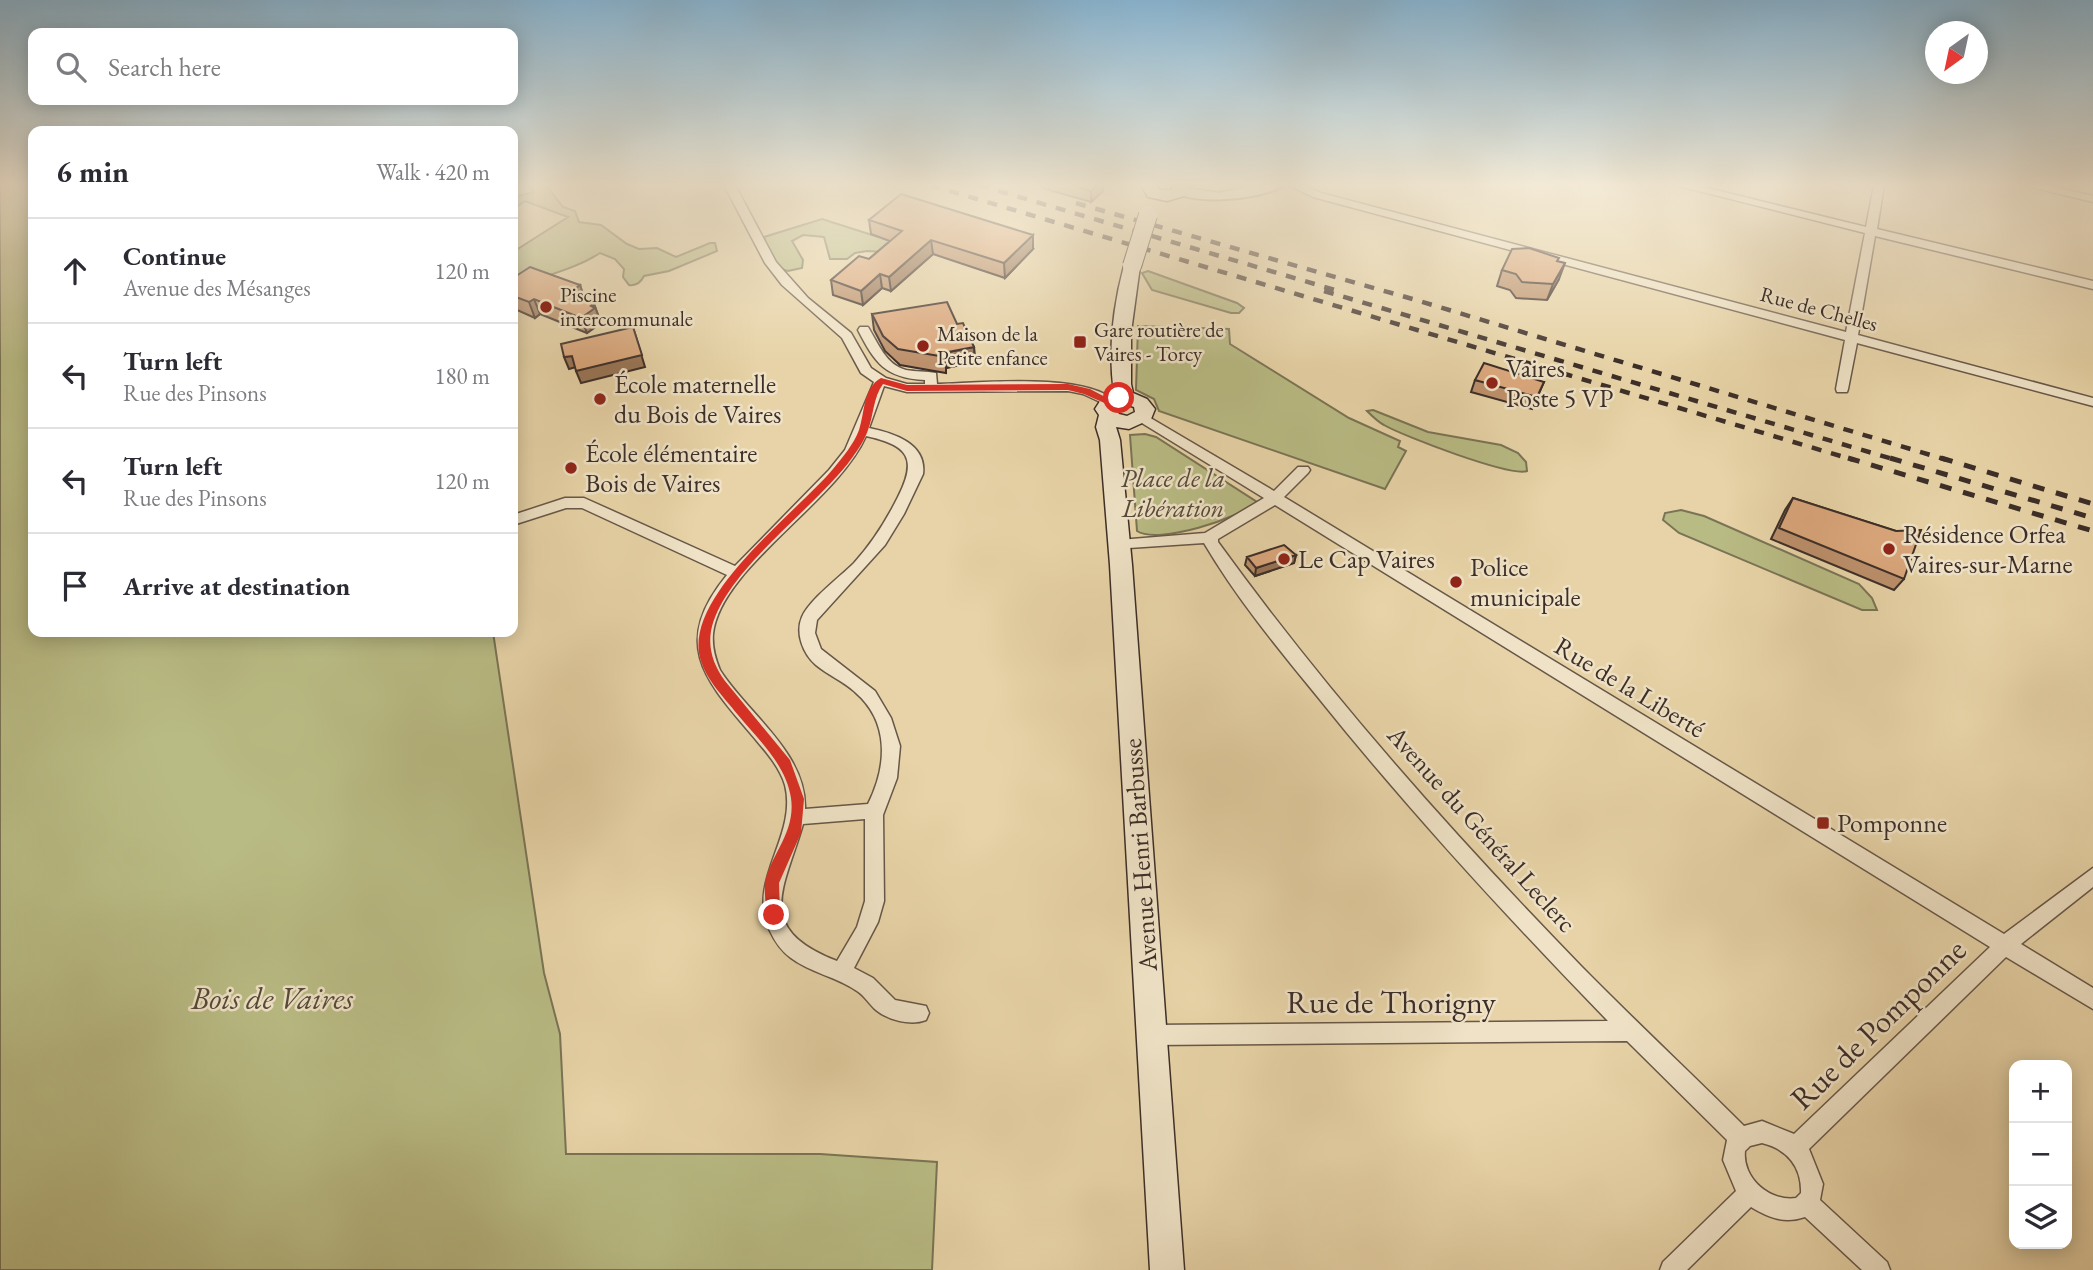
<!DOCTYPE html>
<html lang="en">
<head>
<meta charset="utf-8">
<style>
	:root { --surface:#fff; --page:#f7f7f7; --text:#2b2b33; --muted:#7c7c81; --line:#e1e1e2 }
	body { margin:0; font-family:"EB Garamond",serif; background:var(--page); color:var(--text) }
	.controls { position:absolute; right:21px; bottom:21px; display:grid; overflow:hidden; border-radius:14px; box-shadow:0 4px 18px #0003 }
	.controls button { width:63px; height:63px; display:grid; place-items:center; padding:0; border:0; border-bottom:2px solid var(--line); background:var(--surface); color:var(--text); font:35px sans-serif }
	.compass { position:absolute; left:1925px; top:21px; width:63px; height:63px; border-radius:50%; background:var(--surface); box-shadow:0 4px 18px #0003; rotate:213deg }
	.stop { position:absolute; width:21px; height:21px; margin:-16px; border:5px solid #d93025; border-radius:50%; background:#fff }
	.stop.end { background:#d93025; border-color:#fff; box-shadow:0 2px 7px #0008 }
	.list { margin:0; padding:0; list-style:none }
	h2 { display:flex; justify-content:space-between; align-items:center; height:91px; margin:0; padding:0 28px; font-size:30px }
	h2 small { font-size:23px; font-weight:400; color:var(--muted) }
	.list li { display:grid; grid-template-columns:46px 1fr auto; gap:21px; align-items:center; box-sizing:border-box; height:105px; padding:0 28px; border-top:2px solid var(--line) }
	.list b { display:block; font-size:26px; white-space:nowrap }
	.list p { margin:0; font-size:23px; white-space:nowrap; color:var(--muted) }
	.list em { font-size:23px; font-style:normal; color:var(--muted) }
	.icon { flex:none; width:38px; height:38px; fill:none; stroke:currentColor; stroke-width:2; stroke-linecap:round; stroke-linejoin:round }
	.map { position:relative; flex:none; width:2093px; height:1270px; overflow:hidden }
	.search { position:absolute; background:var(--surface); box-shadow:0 4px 18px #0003; left:28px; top:28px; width:490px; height:77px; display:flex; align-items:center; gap:18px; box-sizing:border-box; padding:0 24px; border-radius:14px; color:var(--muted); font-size:26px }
	.panel { position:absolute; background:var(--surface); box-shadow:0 4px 18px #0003; left:28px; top:126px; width:490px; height:511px; border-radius:14px }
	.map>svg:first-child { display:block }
	.green { fill:#b9bb84; stroke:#7a7456; stroke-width:2 }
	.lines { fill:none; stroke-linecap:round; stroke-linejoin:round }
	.minor-casing { stroke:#675748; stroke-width:3 }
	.tertiary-casing { stroke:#675748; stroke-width:4 }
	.secondary-casing { stroke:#3c2e28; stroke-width:3 }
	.minor { fill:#efe2c6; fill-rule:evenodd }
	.tertiary { fill:#efe2c6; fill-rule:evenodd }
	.secondary { fill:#efe2c6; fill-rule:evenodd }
	.rail-far1 { stroke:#3c2e28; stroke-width:4.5; stroke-dasharray:10 10; stroke-linecap:butt }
	.rail { stroke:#3c2e28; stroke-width:5; stroke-dasharray:12 12; stroke-linecap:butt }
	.secondary-bridge-casing { stroke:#3c2e28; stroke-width:20; stroke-linecap:butt }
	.secondary-bridge { stroke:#efe2c6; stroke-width:18 }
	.wall { fill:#bc906b; stroke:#3c2e28; stroke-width:2 }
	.shaded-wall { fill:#997557; stroke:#3c2e28; stroke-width:2 }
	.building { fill:#dba77c; stroke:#3c2e28; stroke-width:2 }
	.route { fill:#d93025 }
	.poi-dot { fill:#8f2418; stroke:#efe2c6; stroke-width:2.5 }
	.labels { text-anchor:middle; stroke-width:5; stroke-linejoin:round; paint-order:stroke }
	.far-poi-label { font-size:21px; fill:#3c2e28; stroke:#efe2c6; text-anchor:start }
	.far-street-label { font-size:21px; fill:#3c2e28; stroke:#efe2c6 }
	.poi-label { font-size:26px; fill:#3c2e28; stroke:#efe2c6; text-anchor:start }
	.park-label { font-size:26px; font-style:italic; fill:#554a3a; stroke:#efe2c6 }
	.street-label { font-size:26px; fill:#3c2e28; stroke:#efe2c6 }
	.near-park-label { font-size:32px; font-style:italic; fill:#554a3a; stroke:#efe2c6 }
	.near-street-label { font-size:32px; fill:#3c2e28; stroke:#efe2c6 }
</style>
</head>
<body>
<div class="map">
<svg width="2093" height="1270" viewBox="0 0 2093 1270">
	<rect width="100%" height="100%" fill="#e7d3a7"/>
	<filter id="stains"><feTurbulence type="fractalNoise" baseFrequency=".00286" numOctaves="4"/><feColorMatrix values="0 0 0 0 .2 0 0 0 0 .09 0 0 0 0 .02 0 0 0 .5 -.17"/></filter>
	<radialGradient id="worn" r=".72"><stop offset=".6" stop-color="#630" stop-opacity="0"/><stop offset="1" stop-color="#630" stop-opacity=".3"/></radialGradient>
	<path class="green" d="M0,185h33v447h460l51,341 16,61 6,120h254l117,8 -5,108h-932z
		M529,185h17l17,22 12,4 4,11 22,3 26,19 12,5 18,-1 19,9 34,-14h5l2,8 -48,20 -25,5c-3,6 -8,10 -15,9l-6,-8 1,-8 -9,-10 -15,-6c-26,17 -58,23 -87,35v-36l55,-35 -43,-16 -12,8v-12l21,-5z
		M822,219l72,23 -10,10 -17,-1 -12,2 -8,6h-17l-6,-22 -21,-2 -11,6 11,19 -1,8 -14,3 -14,-4 -10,-30z
		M1148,271l89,32 7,5 -5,5h-8l-79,-23 -10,-17z
		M1138,326l91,3 1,15 119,74 51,23 -2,6 8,4 -21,38 -226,-78 -5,-12 -18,-9z
		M1373,410l55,22 73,13 17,8 8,9 1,9c-17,6 -124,-35 -143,-46 -6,-3 -12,-9 -17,-14z
		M1145,434l11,3 101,65c-17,16 -99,43 -120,29l-7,-96z
		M1681,510l23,6 155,68 13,14 5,12h-15l-183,-77 -16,-13 2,-7z"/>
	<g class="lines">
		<defs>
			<path id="minor" d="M724,185h11l41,77 32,36 43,35 20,35 15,10 21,6h18v-4c-40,-2 -50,-17 -67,-50l2,-3h8c10,16 18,38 38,43 10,2 20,1 30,3l1,11c42,-1 150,-12 179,18l-7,4 -26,-12 -15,-3 -161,1 -23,-6 -15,42c24,5 58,15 54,46l-19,40 -19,31 -68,75 -2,13 6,16 54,42 16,27 9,28 -3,32 -14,37 1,86 -6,21 -24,46 19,10 22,22 31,6 3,7 -3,7c-15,6 -38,0 -50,-10 -7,-6 -11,-14 -19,-19 -20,-14 -46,-18 -66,-33 -11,-8 -17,-18 -22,-29 -22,-50 29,-93 16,-144 -5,-17 -18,-32 -29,-45 -49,-58 -87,-94 -29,-165l-145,-67h-16l-53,17v-10l52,-17h19l151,68 94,-96 16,-20 29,-68 -13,-9 -19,-35 -60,-53 -17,-22zM866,436c42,9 52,22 32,61 -12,24 -26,46 -44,66 -14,14 -44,36 -52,54 -7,16 1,37 14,48 12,10 27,16 39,27 35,30 32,74 13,112l-63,5c2,-56 -58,-96 -85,-139 -5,-12 -8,-23 -7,-36 7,-66 124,-132 153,-198zM865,819v82l-8,26 -20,34c-84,-33 -53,-71 -34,-137z
				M1288,185h15l18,8 525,139 19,-99 -190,-48h20l171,42 8,-42h10l-7,44 216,52v8l-218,-53 -17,99 235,63v8l-236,-63 -9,46 -1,3h-10l-1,-3 9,-49 -532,-143z
				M2022,185h22l49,11v6z
				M1142,413l132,78 24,-24h10l2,3 -2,3 -24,24 720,437 89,-66v19l-72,57 72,44v21l-87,-52 -197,192 14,35 -3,16 67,62 3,8h-28l-57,-53c-20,7 -36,1 -54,-10l-64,63h-27l3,-8 73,-71 -13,-31 4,-20 -100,-99 -475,4 -7,-3 -3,-7 3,-7 7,-3 456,-4c-100,-103 -197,-208 -287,-320 -41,-50 -84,-102 -117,-158l-90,6 -2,-4 7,-5 86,-7 59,-35 -127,-78 -2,-3zM1275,505l715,442 -196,187 -32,-13 -18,5c-54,-54 -110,-106 -163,-160 -130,-134 -253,-272 -363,-424v-3zM1762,1143c25,6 40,24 39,50l-5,5c-26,4 -54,-20 -51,-47l5,-5z"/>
			<path id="tertiary" d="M1257,185h27c-19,14 -91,21 -111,6l7,-4 39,6z"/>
			<path id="secondary" d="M1141,185h15l3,5h13v-5h16l-4,11 -17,5 -19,-4z
				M1132,261l8,5 -9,66v52l2,9 14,6 8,10 -4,10 -22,10 -13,-2 4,13 12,125 52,705h-34l-40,-705 -10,-125 -4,-13 3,-12 -4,-6 7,-11 12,-5c-6,-41 -1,-86 10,-127zM1125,404l9,3 1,5 -8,4 -8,-2 -4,-5 1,-3z"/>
		</defs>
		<use href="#minor" class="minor-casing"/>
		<use href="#tertiary" class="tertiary-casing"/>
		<use href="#secondary" class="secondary-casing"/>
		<use href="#minor" class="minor"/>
		<use href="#tertiary" class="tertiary"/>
		<use href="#secondary" class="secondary"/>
		<path class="rail-far1" d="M930,185l924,275
			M979,185l356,105
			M1076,203l340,97 531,160
			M1324,291l572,169"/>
		<path class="rail" d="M1848,458l245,73
			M1890,458l203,60
			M1941,458l152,46"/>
		<defs>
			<path id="secondary-bridge" d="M1132,266l16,-51"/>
		</defs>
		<use href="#secondary-bridge" class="secondary-bridge-casing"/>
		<use href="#secondary-bridge" class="secondary-bridge"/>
	</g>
	<path class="wall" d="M1042,185h61v6l-12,11 -49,-14z
		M869,220l164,29 -28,29 -72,-24 -42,37 -9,-3 -19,17 -30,-10 -2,-15 38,-21 21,-18 -19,-7z
		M1557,261l2,18 -12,21 -31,-2 -6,-8 -13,-4 5,-16z
		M513,278l67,7 5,15 9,4 7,19 -14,10 -47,-19 -5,4 -18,-8 -4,-8z
		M872,314l85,10 17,23 1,15 -29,6v5l-46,-8 -15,-14 -11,-21z
		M1475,380l69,2 -12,27 -61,-17z
		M1793,498l103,33 8,48 -10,11 -123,-51 14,-29z
		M1296,555l-2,8 -39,13 -10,-11 2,-8z"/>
	<path class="shaded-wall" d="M1097,185h6v6l-12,11v-11z
		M1033,235v14l-28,29 -1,-15z
		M931,240l2,14 -42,37 -2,-14z
		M1565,263l-6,16 -12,21 6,-16z
		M880,274l2,14 -19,17 -2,-14z
		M580,285l5,16 -17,-7z
		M534,299l6,15 -5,4 -6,-16z
		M594,304l7,19 -14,10 -6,-15z
		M633,327l12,40 -64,16 -5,-12z
		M974,347l1,15 -29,6 -1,-11 -2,-4z
		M572,356l4,11 -7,2 -5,-12z
		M1296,555l-2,8 -39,13 1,-8z"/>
	<path class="building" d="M1072,185h25l-6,6z
		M901,194l132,41 -29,28 -73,-23 -42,37 -9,-3 -19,17 -30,-11 28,-24 10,3 33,-28 -33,-11z
		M1529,248l30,10 -2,3 8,2 -12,21 -31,-2 -6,-8 -14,-4 10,-21z
		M530,267l50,18 -12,9 26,10 -3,2 4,2 -14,10 -47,-19 -5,3 -16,-6v-18z
		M947,302l10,22 6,-1 11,24 -31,6 2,4 -47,-8 -15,-13 -11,-22z
		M633,327l9,28 -66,16 -4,-15 -8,1 -3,-13z
		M1484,363l60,19 -7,15 -62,-17z
		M1793,498l103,33 25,-1 -17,49 -125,-51z
		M1284,545l12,10 -40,13 -9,-11z"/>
	<linearGradient id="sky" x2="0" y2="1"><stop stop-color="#88b5d2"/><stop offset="0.51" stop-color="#f4ebd7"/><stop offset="1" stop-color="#f4ebd7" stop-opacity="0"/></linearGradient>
	<rect width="2093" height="363" fill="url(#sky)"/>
	<path class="route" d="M881,378l26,7 161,-1 22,5 19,10 10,-4 4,3 -14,7 -25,-11 -16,-4 -161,1 -24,-7c-10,14 -9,30 -15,46 -3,9 -10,20 -16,28 -37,51 -129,113 -141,173 -3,19 3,35 14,50l65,79 14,39 -3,34 -22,50 1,32 -6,7 -7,-7c-1,-10 -3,-22 -2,-32 5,-28 31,-50 26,-85 -5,-33 -32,-58 -53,-83 -15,-19 -35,-38 -39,-62 -9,-62 97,-140 134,-184 9,-11 21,-25 26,-39 6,-18 4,-42 22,-52z"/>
	<g class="poi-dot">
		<circle cx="546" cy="307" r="7"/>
		<rect x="1073" y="335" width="14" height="14" rx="3.5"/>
		<circle cx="923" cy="346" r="7"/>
		<circle cx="1492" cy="383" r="7"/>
		<circle cx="600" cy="399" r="7"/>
		<circle cx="571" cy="468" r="7"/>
		<circle cx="1889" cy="549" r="7"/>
		<circle cx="1284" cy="559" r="7"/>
		<circle cx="1456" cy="582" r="7"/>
		<rect x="1816" y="816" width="14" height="14" rx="3.5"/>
	</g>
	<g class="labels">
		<g class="far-poi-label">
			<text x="560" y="302">Piscine<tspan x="560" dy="24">intercommunale</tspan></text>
			<text x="1094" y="337">Gare routière de<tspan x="1094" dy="24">Vaires - Torcy</tspan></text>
			<text x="937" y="341">Maison de la<tspan x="937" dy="24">Petite enfance</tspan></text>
		</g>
		<g class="far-street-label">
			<text transform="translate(1819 309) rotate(15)" y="7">Rue de Chelles</text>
		</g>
		<g class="poi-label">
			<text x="1506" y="377">Vaires<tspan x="1506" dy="30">Poste 5 VP</tspan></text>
			<text x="614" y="393">École maternelle<tspan x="614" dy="30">du Bois de Vaires</tspan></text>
			<text x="585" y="462">École élémentaire<tspan x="585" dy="30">Bois de Vaires</tspan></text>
			<text x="1903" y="543">Résidence Orfea<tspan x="1903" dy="30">Vaires-sur-Marne</tspan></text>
			<text x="1298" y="568">Le Cap Vaires</text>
			<text x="1470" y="576">Police<tspan x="1470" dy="30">municipale</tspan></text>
			<text x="1837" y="832">Pomponne</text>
		</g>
		<g class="park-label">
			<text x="1173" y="487">Place de la<tspan x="1173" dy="30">Libération</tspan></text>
		</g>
		<g class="street-label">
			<text transform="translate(1630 687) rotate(31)" y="9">Rue de la Liberté</text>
			<text transform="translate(1482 829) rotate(48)" y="9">Avenue du Général Leclerc</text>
			<text transform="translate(1140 855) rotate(-94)" y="9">Avenue Henri Barbusse</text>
		</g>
		<g class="near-park-label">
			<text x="272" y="1009">Bois de Vaires</text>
		</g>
		<g class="near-street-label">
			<text x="1391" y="1013">Rue de Thorigny</text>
			<text transform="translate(1878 1024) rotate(-44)" y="11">Rue de Pomponne</text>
		</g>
	</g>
	<rect width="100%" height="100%" filter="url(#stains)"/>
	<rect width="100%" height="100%" fill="url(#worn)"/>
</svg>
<div class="controls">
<button>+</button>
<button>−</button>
<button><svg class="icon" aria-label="layers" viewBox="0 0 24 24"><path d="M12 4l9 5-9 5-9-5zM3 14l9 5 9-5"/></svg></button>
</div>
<svg class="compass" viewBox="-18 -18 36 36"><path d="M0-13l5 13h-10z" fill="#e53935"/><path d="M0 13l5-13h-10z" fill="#7c7c81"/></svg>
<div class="stop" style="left:1119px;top:398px"></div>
<div class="stop end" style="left:774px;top:915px"></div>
<div class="search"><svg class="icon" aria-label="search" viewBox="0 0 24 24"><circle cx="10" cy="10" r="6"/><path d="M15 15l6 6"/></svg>Search here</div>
<section class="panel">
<h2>6 min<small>Walk · 420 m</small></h2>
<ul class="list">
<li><svg class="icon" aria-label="ahead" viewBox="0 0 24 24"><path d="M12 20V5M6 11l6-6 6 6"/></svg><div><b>Continue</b><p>Avenue des Mésanges</p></div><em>120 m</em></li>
<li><svg class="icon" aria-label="left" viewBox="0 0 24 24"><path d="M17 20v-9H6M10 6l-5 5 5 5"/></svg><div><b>Turn left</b><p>Rue des Pinsons</p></div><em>180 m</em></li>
<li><svg class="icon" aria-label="left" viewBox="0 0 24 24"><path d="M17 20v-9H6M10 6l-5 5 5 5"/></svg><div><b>Turn left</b><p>Rue des Pinsons</p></div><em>120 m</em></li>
<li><svg class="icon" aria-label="arrive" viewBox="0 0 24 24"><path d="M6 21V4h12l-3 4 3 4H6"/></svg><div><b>Arrive at destination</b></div></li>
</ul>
</section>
</div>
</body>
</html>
